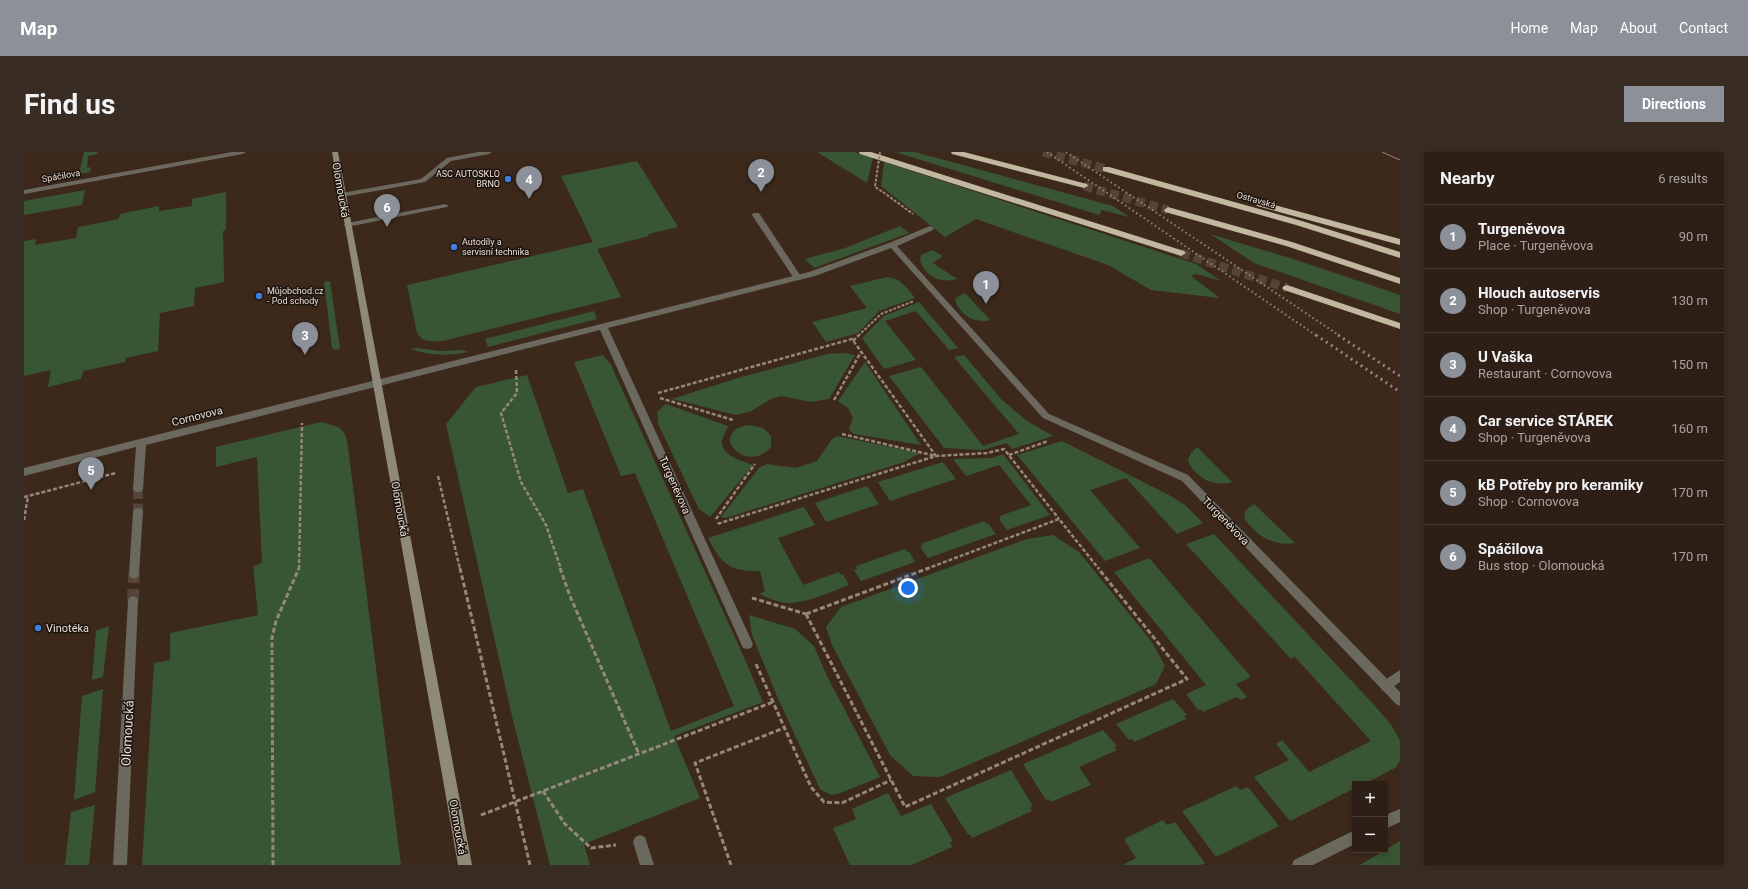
<!DOCTYPE html>
<html lang="en">
<head>
<meta charset="utf-8">
<style>
	:root { --surface:#2d1f15; --page:#392c22; --text:#f1f3f6; --muted:#a7a2a0; --line:#483d34; --accent:#8c9099 }
	body { margin:0; font-family:Roboto,sans-serif; background:var(--page); color:var(--text) }
	.controls { position:absolute; right:12px; bottom:12px; display:grid; overflow:hidden; border-radius:0px; box-shadow:0 2px 6px #0003 }
	.controls button { width:36px; height:36px; display:grid; place-items:center; padding:0; border:0; border-bottom:1px solid var(--line); background:var(--surface); color:var(--text); font:20px sans-serif }
	.you { position:absolute; left:884px; top:436px; width:14px; height:14px; margin:-10px; border:3px solid #fff; border-radius:50%; background:#1a73e8; box-shadow:0 0 0 6px #1a73e833 }
	.badge { display:grid; place-items:center; width:26px; height:26px; border-radius:50%; background:var(--accent); color:#fff; font-size:13px; font-weight:700 }
	.pin { position:absolute; translate:-50% -33px; filter:drop-shadow(0 1px 2px #0008) }
	.pin::after { content:''; position:absolute; top:21px; width:14px; height:12px; background:inherit; clip-path:polygon(0 0,100% 0,50% 100%) }
	.list { margin:0; padding:0; list-style:none }
	h2 { display:flex; justify-content:space-between; align-items:center; height:52px; margin:0; padding:0 16px; font-size:17px }
	h2 small { font-size:13px; font-weight:400; color:var(--muted) }
	.list li { display:grid; grid-template-columns:26px 1fr auto; gap:12px; align-items:center; box-sizing:border-box; height:64px; padding:0 16px; border-top:1px solid var(--line) }
	.list b { display:block; font-size:15px; white-space:nowrap }
	.list p { margin:0; font-size:13px; white-space:nowrap; color:var(--muted) }
	.list em { font-size:13px; font-style:normal; color:var(--muted) }
	.map { position:relative; flex:none; width:1376px; height:713px; overflow:hidden; border-radius:0px }
	header { display:flex; align-items:center; gap:24px; box-sizing:border-box; height:56px; padding:0 20px; background:var(--accent); color:#fff }
	header strong { font-size:19px }
	nav { display:flex; gap:22px; margin-inline-start:auto; font-size:14px }
	.intro { display:flex; align-items:center; justify-content:space-between; box-sizing:border-box; height:96px; padding:0 24px }
	h1 { margin:0; font-size:28px }
	.button { padding:10px 18px; border-radius:0px; background:var(--accent); color:#fff; font-size:14px; font-weight:700 }
	main { display:flex; gap:24px; padding:0 24px }
	aside { flex:1; background:var(--surface); border-radius:0px; box-shadow:0 2px 6px #0003 }
	.map>svg:first-child { display:block }
	.green { fill:#395634 }
	.lines { fill:none; stroke-linecap:round; stroke-linejoin:round }
	.street-tunnel-far1 { stroke:#564438; stroke-width:10; stroke-dasharray:10 4.5; stroke-linecap:butt }
	.street-tunnel { stroke:#564438; stroke-width:12; stroke-dasharray:12 6; stroke-linecap:butt }
	.highway-tunnel { stroke:#564438; stroke-width:9; stroke-dasharray:9 4.5; stroke-linecap:butt }
	.path-far2 { stroke:#96877c; stroke-width:2; stroke-dasharray:3 1.5; stroke-linecap:butt }
	.path-far1 { stroke:#96877c; stroke-width:2.5; stroke-dasharray:4 2; stroke-linecap:butt }
	.path { stroke:#96877c; stroke-width:3; stroke-dasharray:5 2.5; stroke-linecap:butt }
	.lane { fill:#6b685e; fill-rule:evenodd }
	.street { fill:#6b685e; fill-rule:evenodd }
	.secondary { fill:#8e8979; fill-rule:evenodd }
	.highway { fill:#c1b89f; fill-rule:evenodd }
	.tram { stroke:#95857a; stroke-width:1 }
	.rail-far1 { stroke:#95857a; stroke-width:2; stroke-dasharray:1.5 3; stroke-linecap:butt }
	.rail { stroke:#95857a; stroke-width:3; stroke-dasharray:2 4; stroke-linecap:butt }
	.path-bridge { stroke:#96877c; stroke-width:2; stroke-dasharray:3 1.5; stroke-linecap:butt }
	.shop-dot { fill:#3f7fe0; stroke:#1c140e; stroke-width:1.5 }
	.labels { text-anchor:middle; stroke-width:3; stroke-linejoin:round; paint-order:stroke }
	.far-poi-label { font-size:9px; fill:#ebdfd6; stroke:#1c140e; text-anchor:start }
	.far-street-label { font-size:9px; fill:#ebdfd6; stroke:#1c140e }
	.street-label { font-size:11px; fill:#ebdfd6; stroke:#1c140e }
	.poi-label { font-size:11px; fill:#ebdfd6; stroke:#1c140e; text-anchor:start }
	.near-street-label { font-size:13px; fill:#ebdfd6; stroke:#1c140e }
</style>
</head>
<body>
<header>
<strong>Map</strong>
<nav><a>Home</a><a>Map</a><a>About</a><a>Contact</a></nav>
</header>
<div class="intro"><h1>Find us</h1><a class="button">Directions</a></div>
<main>
<div class="map">
<svg width="1376" height="713" viewBox="0 0 1376 713">
	<rect width="100%" height="100%" fill="#3c291c"/>
	<path class="green" d="M60,0h14l-1,2 -9,2 -1,12 4,-1 -1,5 -11,2z
		M793,0h37l19,6 -6,25z
		M871,0h20l198,54 16,11 -27,-7 -3,5z
		M613,9l41,66 -30,7 1,2 -52,13 24,48 -179,44c-11,1 -19,1 -25,-8l-10,-48 186,-43 -32,-66z
		M860,10l312,102 25,17 -25,-7 -5,2 29,22 -69,-8 -43,-25 -132,-46 -31,18 -64,-51z
		M61,38l-3,15 -58,10v-14z
		M202,40v38l-3,1 1,51 -29,6 -1,18 -34,7 -2,38 -32,7 -1,4 -42,9 -2,8 -33,8 3,-17 -27,6v-135l12,-2 -1,6 41,-7 2,-11 41,-8 1,-5 39,-8v5l33,-5v-7z
		M876,74l9,7 -95,35 -9,-9 40,-11z
		M1186,82l83,25 107,36v19l-146,-51z
		M908,98l11,6 -10,7 24,16c-16,5 -34,-3 -37,-20l1,-4z
		M863,125c14,2 19,10 28,21l-36,13 -21,22 -32,9 -14,-20 55,-14 -17,-22z
		M306,129l10,68 -5,1 -3,-2 -8,-66z
		M941,141l2,2 23,25c-15,4 -31,-5 -35,-21l4,-3z
		M895,150l39,46 -9,2 -33,-39 -31,10 31,39 -32,9 -22,-31 22,-22z
		M570,159l3,8 -109,28 -3,-8z
		M393,196l22,3 24,-1 5,2c-20,4 -38,4 -58,-3z
		M821,201l10,2 -26,44 -18,3 -30,-6 -10,3 -20,12 -15,4 -64,-16 69,-22 87,-23z
		M579,203l8,10 132,290 20,47 -89,34 26,62 -116,46 6,21h-40l-38,-149 -66,-292 30,-37 51,-12 41,118 15,-4 88,242 63,-25 -99,-233 -14,3 -47,-114z
		M940,203l38,45 25,21 26,15 -41,13 -5,-6 -25,7 -38,-2 -55,-72 32,-9 62,79 36,-12 -65,-77z
		M841,210l56,83 -67,-11 -5,-4 4,-12 -5,-10 -10,-7z
		M642,252l62,22c-1,4 -5,10 -6,15 -1,15 20,20 31,24l-43,52 -11,-8 -41,-85 -1,-12z
		M297,270c13,4 22,3 26,18l54,425h-259l12,-202 16,-3v-27l88,-18 -5,-49 9,-3 -5,-106 -41,10v-20z
		M726,273l13,3 8,8v11c-12,15 -34,12 -41,-5 0,-12 9,-16 20,-17z
		M813,284l83,17 -16,9 -178,56 -5,-1 38,-49 8,-4 29,4 21,-7 15,-22z
		M1038,289l107,54 16,10 18,18 -26,11 -51,-56 -36,12 50,58 -35,13 -88,-106z
		M1173,295l35,35c-18,6 -38,-5 -44,-22l3,-7z
		M979,302l47,61 -43,15 -8,-11 2,-1 -1,-2 31,-11 -32,-40 -33,11 -13,-17 39,-1z
		M919,310l13,17 -66,22 -12,-19z
		M843,334l12,18 -53,18 -11,-19z
		M1230,352l41,39c-23,4 -39,-8 -51,-25l2,-8z
		M780,355l11,18 -37,13 25,47 36,-13 1,3 3,-1 6,11c-18,7 -50,22 -69,17 -7,-2 -14,-5 -20,-8l5,-3 -5,-20c-31,1 -39,-8 -52,-33z
		M960,369l2,3 2,-1 8,11 -68,24 -8,-11 3,-1 -2,-2z
		M1190,382l162,173 16,19 8,15v20l-5,7 -31,16h-9v4l-65,33 -36,-44 35,-17 -13,-16 6,-4 27,32 62,-31 -76,-84 -4,2 -105,-115z
		M1029,383l26,17 73,90 13,24 -9,18 -216,93 -27,-1 -23,-21 -58,-110 -6,-18 15,-20 186,-68z
		M881,397l2,3 2,-1 6,11 -54,19 -7,-11 3,-1 -1,-3z
		M1125,406l102,119 -15,7 11,13 -6,3 -4,-3 -34,15 -2,-3 -3,1 -12,-16 20,-9 -92,-113z
		M725,463l46,14 19,17 13,30 53,101 -42,17 -7,1 -11,-6 -43,-93 -25,-61z
		M85,474l-6,51 -11,3 4,-49z
		M79,537l-8,103 -21,8 8,-104z
		M1149,547l14,16 -3,1 2,3 -52,23 -2,-3 -3,1 -13,-16z
		M1079,578l14,16 -3,1 3,3 -38,17 12,18 -40,17 -2,-3 -3,1 -23,-36z
		M987,618l22,36 -3,2 2,3 -60,27 -2,-4 -2,1 -23,-37z
		M1212,634l4,4 8,-3 31,39 -63,31 -34,-46z
		M864,641l13,23 30,-12 22,37 -3,2 2,4 -40,18h-62l-17,-37 23,-9 -4,-10z
		M71,653l-6,60h-24l6,-53z
		M1139,668l4,5 8,-3 30,41 -4,2h-78l13,-7 -12,-19z
		M1376,689v24h-40z"/>
	<g class="lines">
		<path class="street-tunnel-far1" d="M114,337v23"/>
		<path class="street-tunnel" d="M109,449l1,-27"/>
		<path class="highway-tunnel" d="M1019,0l63,17
			M1060,34l84,24
			M1157,101l106,35"/>
		<path class="path-far2" d="M859,40l30,22
			M834,184l23,-22 33,-13"/>
		<path class="path-far1" d="M829,189l6,-6
			M492,218l1,23 -16,20 20,69 25,43 15,44
			M634,241l194,-54 84,117 -219,68
			M636,246l73,22
			M810,248l27,-48
			M818,282l94,22 51,-3 17,-4 55,70
			M985,303l39,-14
			M414,324l22,93
			M0,345l92,-24
			M692,367l39,-55
			M0,368l4,-24
			M275,417l3,-146
			M902,417l133,-50 40,50"/>
		<path class="path" d="M436,416l70,297
			M536,416l10,28 69,158
			M728,446l54,16
			M782,462l99,193 282,-128 -89,-111
			M782,462l123,-46
			M732,512l55,123 13,15 18,1 49,-23
			M519,639l22,33 26,24 25,-3
			M457,663l292,-113
			M249,713l-1,-227 4,-17 23,-53
			M707,713l-36,-102 89,-35"/>
		<path class="lane" d="M454,0h14l-3,2 -38,7 -26,21 -83,15 -3,-2 3,-2 79,-14 26,-21z
			M421,52l4,2 -2,1 -100,20 -4,-2 4,-2z
			M729,61h6l43,65 -1,2h-6l-43,-65z
			M1376,518v12l-14,10 -4,-2 -2,-4 2,-4z"/>
		<path class="street" d="M208,0h14l-3,2 -219,40v-4z
			M906,74l4,2 -1,2 -36,16 152,168 139,61 212,217v14l-4,-2 -214,-223 -139,-63 -152,-170 -76,28 -207,52 145,316 -2,4 -4,1 -4,-1 -143,-318 -454,115 -3,44 -2,3h-6l-2,-3 3,-42 -112,29v-8l785,-196 80,-29z
			M114,356l4,1 1,3 -4,62 -1,3 -4,2 -4,-2 -1,-3 4,-62 1,-3z
			M109,444l4,2 1,3 -11,264h-14l15,-264 1,-3z
			M1376,657v13l-15,7v-14z
			M1331,678v14l-42,21h-21l2,-5z
			M616,683l5,2 9,28h-14l-7,-23 2,-5z"/>
		<path class="secondary" d="M308,0h6l134,713h-14z"/>
		<path class="highway" d="M835,0h12l313,99 2,2 -5,3 -3,-1 -318,-101z
			M927,0h13l123,32 1,2 -4,2 -132,-34z
			M1079,15h6l193,54 98,31v6l-104,-33 -193,-54z
			M1236,49l140,38v6l-143,-39 -1,-2z
			M1144,55l124,35 108,36v6l-114,-38 -121,-34 -1,-2z
			M1263,133l113,38v6l-116,-39 -2,-2 2,-2z"/>
		<path class="tram" d="M1358,0l18,8"/>
		<path class="rail-far1" d="M1023,0l270,184
			M1042,0l274,184"/>
		<path class="rail" d="M1292,183l84,57
			M1314,183l62,41"/>
		<path class="path-bridge" d="M856,0l-5,35 8,5"/>
	</g>
	<g class="shop-dot">
		<circle cx="484" cy="27" r="4"/>
		<circle cx="430" cy="95" r="4"/>
		<circle cx="235" cy="144" r="4"/>
		<circle cx="14" cy="476" r="4"/>
	</g>
	<g class="labels">
		<g class="far-poi-label">
			<text x="476" y="25" text-anchor="end">ASC AUTOSKLO<tspan x="476" dy="10">BRNO</tspan></text>
			<text x="438" y="93">Autodíly a<tspan x="438" dy="10">servisní technika</tspan></text>
			<text x="243" y="142">Můjobchod.cz<tspan x="243" dy="10">- Pod schody</tspan></text>
		</g>
		<g class="far-street-label">
			<text transform="translate(37 24) rotate(-10)" y="3">Spáčilova</text>
			<text transform="translate(1232 48) rotate(16)" y="3">Ostravská</text>
		</g>
		<g class="street-label">
			<text transform="translate(317 38) rotate(80)" y="4">Olomoucká</text>
			<text transform="translate(173 264) rotate(-14)" y="4">Cornovova</text>
			<text transform="translate(651 333) rotate(66)" y="4">Turgeněvova</text>
			<text transform="translate(376 357) rotate(80)" y="4">Olomoucká</text>
			<text transform="translate(1202 369) rotate(46)" y="4">Turgeněvova</text>
			<text transform="translate(434 675) rotate(80)" y="4">Olomoucká</text>
		</g>
		<g class="poi-label">
			<text x="22" y="480">Vinotéka</text>
		</g>
		<g class="near-street-label">
			<text transform="translate(103 581) rotate(-87)" y="5">Olomoucká</text>
		</g>
	</g>
</svg>
<div class="controls">
<button>+</button>
<button>−</button>
</div>
<div class="you"></div>
<div class="pin badge" style="left:962px;top:152px">1</div>
<div class="pin badge" style="left:737px;top:40px">2</div>
<div class="pin badge" style="left:281px;top:203px">3</div>
<div class="pin badge" style="left:505px;top:47px">4</div>
<div class="pin badge" style="left:67px;top:338px">5</div>
<div class="pin badge" style="left:363px;top:75px">6</div>
</div>
<aside>
<h2>Nearby<small>6 results</small></h2>
<ul class="list">
<li><span class="badge">1</span><div><b>Turgeněvova</b><p>Place · Turgeněvova</p></div><em>90 m</em></li>
<li><span class="badge">2</span><div><b>Hlouch autoservis</b><p>Shop · Turgeněvova</p></div><em>130 m</em></li>
<li><span class="badge">3</span><div><b>U Vaška</b><p>Restaurant · Cornovova</p></div><em>150 m</em></li>
<li><span class="badge">4</span><div><b>Car service STÁREK</b><p>Shop · Turgeněvova</p></div><em>160 m</em></li>
<li><span class="badge">5</span><div><b>kB Potřeby pro keramiky</b><p>Shop · Cornovova</p></div><em>170 m</em></li>
<li><span class="badge">6</span><div><b>Spáčilova</b><p>Bus stop · Olomoucká</p></div><em>170 m</em></li>
</ul>
</aside>
</main>
</body>
</html>
